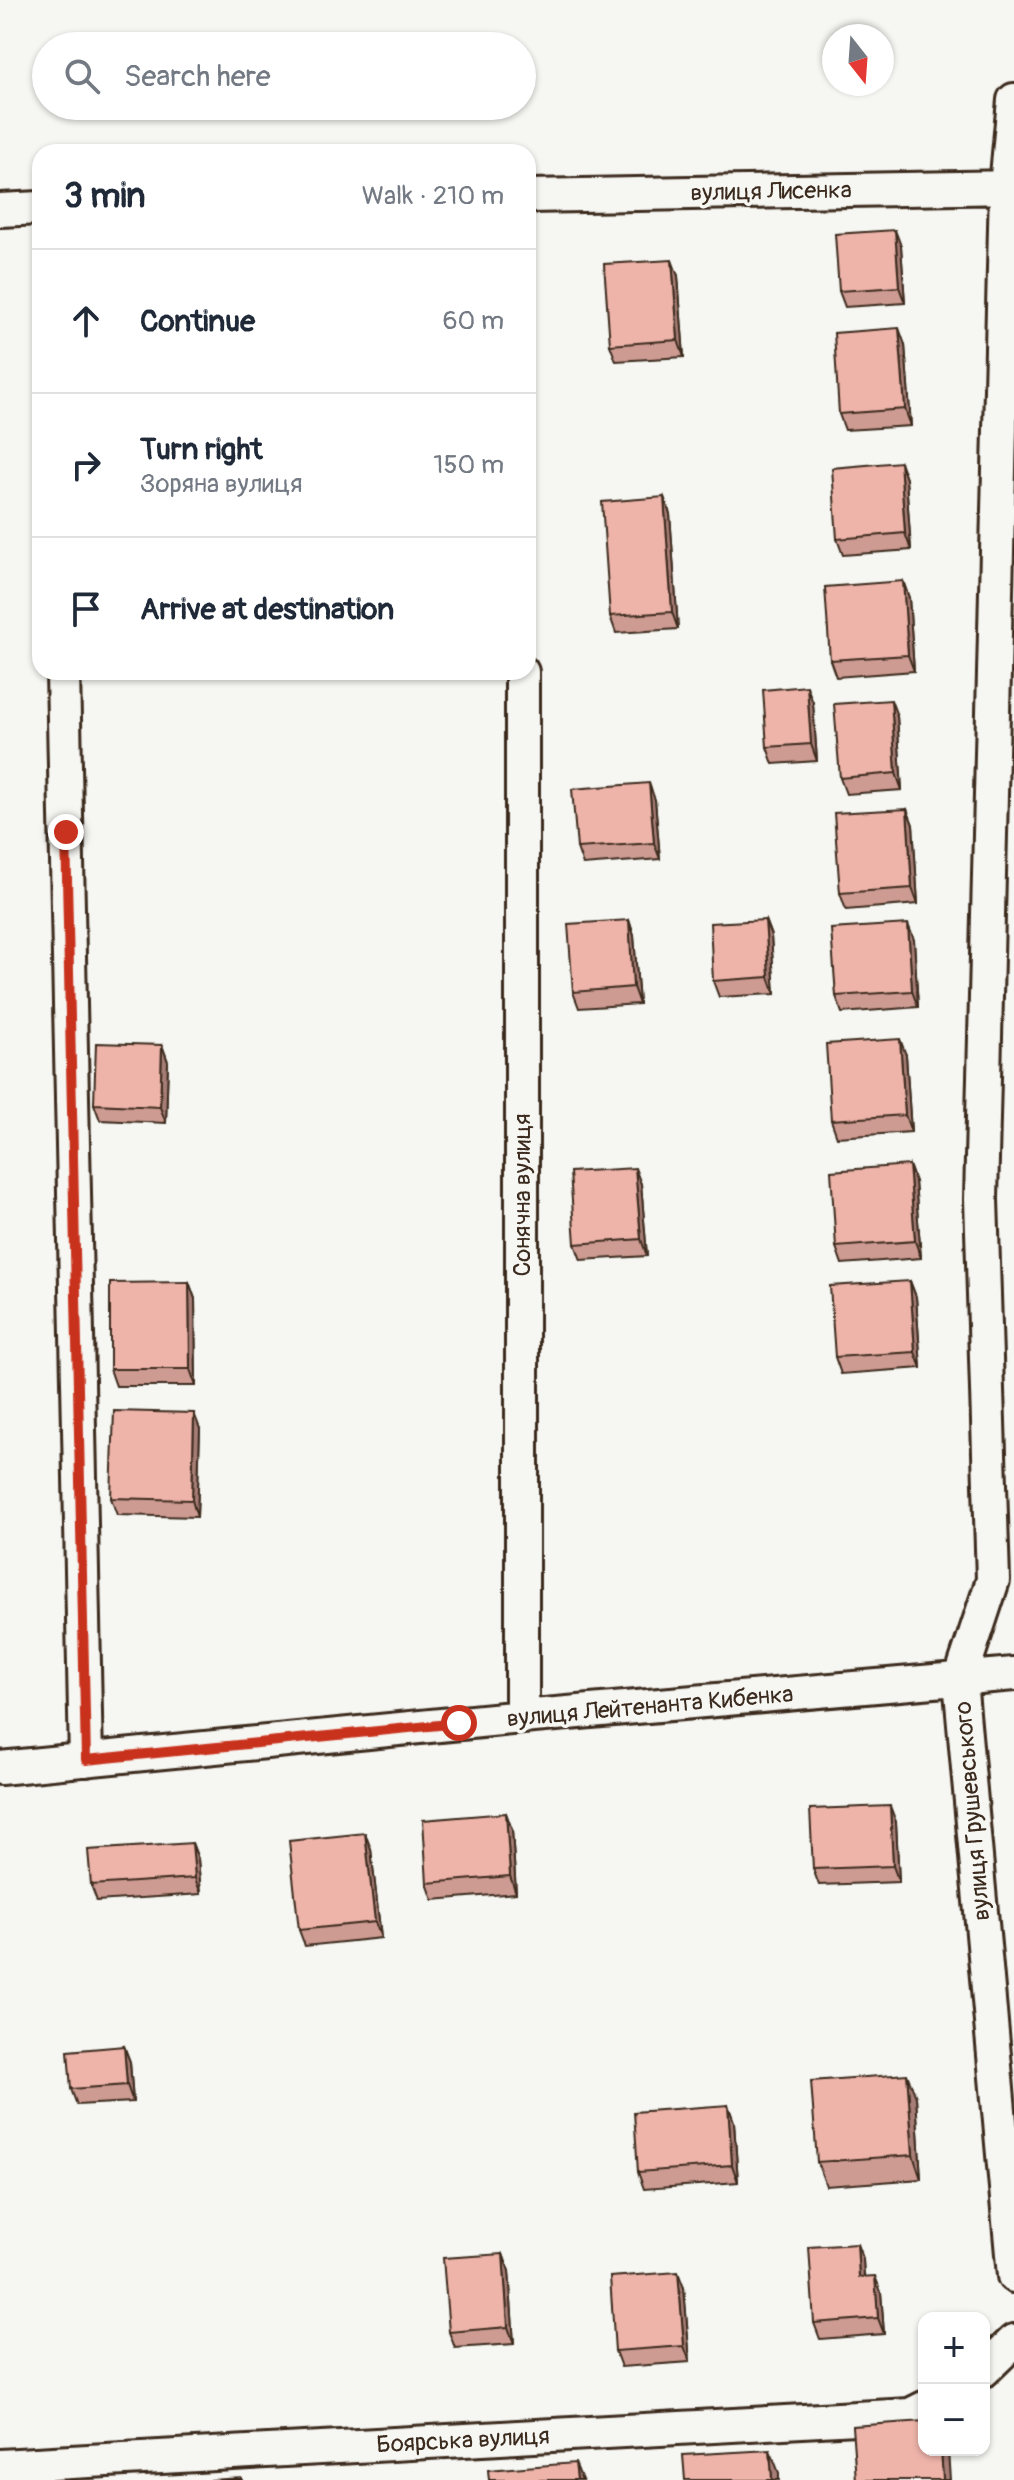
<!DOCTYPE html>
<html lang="en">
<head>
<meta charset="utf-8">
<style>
	:root { --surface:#fff; --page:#f2f2f3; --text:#1f2937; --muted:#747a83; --line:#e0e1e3 }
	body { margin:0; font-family:Pangolin,sans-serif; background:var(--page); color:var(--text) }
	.controls { position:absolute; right:24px; bottom:24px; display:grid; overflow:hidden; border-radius:16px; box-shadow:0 2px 6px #0004 }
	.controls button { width:72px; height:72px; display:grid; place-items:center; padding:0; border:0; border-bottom:2px solid var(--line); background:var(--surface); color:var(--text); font:40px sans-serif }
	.compass { position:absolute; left:822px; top:24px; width:72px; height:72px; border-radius:50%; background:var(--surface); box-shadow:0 2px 6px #0004; rotate:163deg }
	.stop { position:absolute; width:24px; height:24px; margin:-18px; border:6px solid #c8321e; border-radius:50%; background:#fff }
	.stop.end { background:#c8321e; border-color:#fff; box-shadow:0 2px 8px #0008 }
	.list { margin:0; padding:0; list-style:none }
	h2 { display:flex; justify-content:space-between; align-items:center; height:104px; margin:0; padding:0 32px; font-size:34px }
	h2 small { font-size:26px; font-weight:400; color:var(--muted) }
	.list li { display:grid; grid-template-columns:52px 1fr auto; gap:24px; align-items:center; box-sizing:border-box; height:144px; padding:0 32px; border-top:2px solid var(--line) }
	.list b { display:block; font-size:30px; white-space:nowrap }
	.list p { margin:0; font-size:26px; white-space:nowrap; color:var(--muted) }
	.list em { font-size:26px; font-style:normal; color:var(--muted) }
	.icon { flex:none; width:44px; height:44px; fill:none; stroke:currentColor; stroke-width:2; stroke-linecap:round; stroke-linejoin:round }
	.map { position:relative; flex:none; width:1014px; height:2480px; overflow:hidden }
	.search { position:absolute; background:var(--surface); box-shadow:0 2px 6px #0004; left:32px; top:32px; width:504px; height:88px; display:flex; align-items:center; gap:20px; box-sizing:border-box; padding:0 28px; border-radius:44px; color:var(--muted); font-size:30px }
	.panel { position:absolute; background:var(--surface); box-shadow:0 2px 6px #0004; left:32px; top:144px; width:504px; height:536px; border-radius:24px }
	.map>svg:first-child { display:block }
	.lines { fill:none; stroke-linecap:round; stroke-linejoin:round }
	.street-casing { stroke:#3b2a1e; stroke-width:38 }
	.street { stroke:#f6f6f2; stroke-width:32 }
	.wall { fill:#cd9b92; stroke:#3b2a1e; stroke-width:2 }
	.shaded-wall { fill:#a77e77; stroke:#3b2a1e; stroke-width:2 }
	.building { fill:#eeb4aa; stroke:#3b2a1e; stroke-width:2 }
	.route { stroke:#c8321e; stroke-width:10 }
	.labels { text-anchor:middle; stroke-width:7; stroke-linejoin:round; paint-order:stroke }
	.street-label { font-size:24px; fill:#3b2a1e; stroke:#f6f6f2 }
</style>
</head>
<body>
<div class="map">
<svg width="1014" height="2480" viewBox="0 0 1014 2480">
	<rect width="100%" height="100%" fill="#f6f6f2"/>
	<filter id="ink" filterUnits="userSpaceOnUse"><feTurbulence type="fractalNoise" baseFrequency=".0125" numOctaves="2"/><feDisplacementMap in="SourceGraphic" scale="16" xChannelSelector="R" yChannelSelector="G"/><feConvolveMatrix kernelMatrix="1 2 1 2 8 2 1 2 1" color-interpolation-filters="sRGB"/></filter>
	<g filter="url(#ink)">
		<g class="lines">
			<defs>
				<path id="street" d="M1014,100l-8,87 -25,1012 12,381 -33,100 54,596
					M528,196l486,-9
					M0,210l40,-2
					M63,672l23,1088
					M522,1717v-1045
					M0,1768l522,-51 492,-43
					M984,2370l30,-29
					M0,2466l910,-51 14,-7"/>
			</defs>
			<use href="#street" class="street-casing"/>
			<use href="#street" class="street"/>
		</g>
		<path class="wall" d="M901,246l4,57 -60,4 -6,-16z
			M678,276l6,81 -68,4 -6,-16z
			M905,345l6,81 -66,4 -6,-16z
			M900,462l6,17 5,71 -68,5 -6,-16z
			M664,497l6,17 8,115 -62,4 -6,-17z
			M903,581l6,17 5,73 -78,6 -6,-17z
			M813,703l4,58 -44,3 -6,-17z
			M897,716l5,74 -56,4 -6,-16z
			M655,800l5,59 -77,6 -6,-17z
			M907,809l6,16 5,79 -72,6 -6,-17z
			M629,920l5,16 5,68 -60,4 -6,-16z
			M765,920l6,16 4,58 -56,3 -6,-16z
			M914,940l4,67 -76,6 -6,-17z
			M162,1045l6,17 -2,61 -66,-3 -6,-16z
			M906,1055l5,77 -74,5 -6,-17z
			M909,1165l6,17 6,76 -79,6 -6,-17z
			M641,1184l6,72 -66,4 -6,-16z
			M910,1281l6,16 5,71 -80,6 -6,-17z
			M189,1282l6,17 1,87h-80l-6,-17z
			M200,1429l-3,88 -80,-2 -6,-17z
			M506,1813l6,17 4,63 -83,7 -6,-17z
			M896,1822l3,60 -80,3 -6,-16z
			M192,1843l6,16 3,35 -104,7 -6,-16z
			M371,1849l10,89 -76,8 -6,-16z
			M124,2046l6,16 3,40 -56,3 -6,-16z
			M916,2097l5,82 -95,7 -9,-24z
			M728,2105l6,17 4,60 -94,7 -6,-17z
			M503,2254l6,17 5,73 -59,4 -6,-16z
			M863,2260l1,17 17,15 3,42 -64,5 -6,-16z
			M684,2288l6,74 -69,5 -6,-16z"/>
		<path class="shaded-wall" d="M895,230l6,16 4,57 -6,-16z
			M672,260l6,16 6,81 -6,-17z
			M899,328l6,17 6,81 -6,-17z
			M900,462l6,17 5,71 -6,-17z
			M664,497l6,17 8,115 -6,-17z
			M903,581l6,17 5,73 -6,-16z
			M807,686l6,17 4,58 -6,-17z
			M891,700l6,16 5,74 -6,-17z
			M649,783l6,17 5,59 -6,-16z
			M907,809l6,16 5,79 -6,-16z
			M629,920l5,16 5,68 -6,-17z
			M765,920l6,16 4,58 -6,-17z
			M908,924l6,16 4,67 -6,-16z
			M900,1039l6,16 5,77 -6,-17z
			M162,1045l6,17 -2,61 -6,-16z
			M909,1165l6,17 6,76 -6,-17z
			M635,1168l6,16 6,72 -6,-17z
			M910,1281l6,16 5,71 -6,-16z
			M189,1282l6,17 1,87 -6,-17z
			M194,1413l6,16 -3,88 -5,-17z
			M890,1806l6,16 3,60 -6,-16z
			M506,1813l6,17 4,63 -6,-17z
			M365,1833l6,16 10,89 -6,-16z
			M192,1843l6,16 3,35 -6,-16z
			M124,2046l6,16 3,40 -6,-17z
			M907,2074l9,23 5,82 -8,-24z
			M728,2105l6,17 4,60 -6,-17z
			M857,2244l6,16 2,34 -6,-17z
			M503,2254l6,17 5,73 -6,-17z
			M678,2272l6,16 6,74 -6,-16z
			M875,2276l6,16 3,42 -6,-16z
			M770,2450l9,23v7h-7z
			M941,2450h7l2,30h-7z
			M575,2463l7,17h-5z"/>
		<path class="building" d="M895,230l4,57 -60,4 -4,-57z
			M672,260l6,80 -68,5 -6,-81z
			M899,328l6,81 -66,5 -5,-81z
			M900,462l5,71 -68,6 -5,-71z
			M664,497l8,115 -62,4 -8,-114z
			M903,581l5,74 -78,5 -5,-73z
			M807,686l4,58 -44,3 -4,-57z
			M891,700l5,73 -56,5 -6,-74z
			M649,783l5,60 -77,5 -5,-59z
			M907,809l5,79 -72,5 -6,-80z
			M629,920l4,67 -60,5 -5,-68z
			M765,920l4,57 -56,4 -3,-58z
			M908,924l4,67 -76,5 -5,-67z
			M900,1039l5,76 -74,5 -5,-76z
			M96,1043l66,2 -2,62 -66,-3z
			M909,1165l6,76 -79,6 -5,-76z
			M635,1168l6,71 -66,5 -5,-72z
			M910,1281l5,71 -80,5 -5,-71z
			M189,1282l1,87h-80v-86z
			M114,1411l80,2 -2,87 -81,-2z
			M890,1806l3,60 -80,3 -3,-60z
			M506,1813l4,63 -83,7 -4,-63z
			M365,1833l10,89 -76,8 -10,-89z
			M192,1843l3,35 -104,7 -3,-35z
			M124,2046l3,39 -56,4 -3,-38z
			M907,2074l6,81 -96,7 -6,-81z
			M728,2105l4,60 -94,7 -4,-60z
			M857,2244l2,33 16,-1 3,42 -64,5 -5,-76z
			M503,2254l5,73 -59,5 -6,-74z
			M678,2272l6,74 -69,5 -5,-74z
			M924,2421v29h17l2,30h-87l-4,-54z
			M770,2450l2,30h-87l-2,-25z
			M575,2463l2,17h-88l-1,-10z
			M242,2478v2h-32z"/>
	</g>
	<g class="lines" filter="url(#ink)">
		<path class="route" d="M66,832l20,928 373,-37"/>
	</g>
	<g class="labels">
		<g class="street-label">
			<text transform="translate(771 191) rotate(-1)" y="8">вулиця Лисенка</text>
			<text transform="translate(522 1195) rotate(-90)" y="8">Сонячна вулиця</text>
			<text transform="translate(650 1706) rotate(-5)" y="8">вулиця Лейтенанта Кибенка</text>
			<text transform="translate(972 1811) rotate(-95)" y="8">вулиця Грушевського</text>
			<text transform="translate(463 2440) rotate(-3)" y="8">Боярська вулиця</text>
		</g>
	</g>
</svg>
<div class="controls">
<button>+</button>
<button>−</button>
</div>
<svg class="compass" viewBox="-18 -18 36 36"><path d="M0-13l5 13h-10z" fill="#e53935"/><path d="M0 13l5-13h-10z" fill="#747a83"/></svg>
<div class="stop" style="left:459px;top:1723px"></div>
<div class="stop end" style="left:66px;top:832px"></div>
<div class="search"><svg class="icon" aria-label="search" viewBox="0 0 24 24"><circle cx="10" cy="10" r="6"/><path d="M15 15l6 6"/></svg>Search here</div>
<section class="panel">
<h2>3 min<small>Walk · 210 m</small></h2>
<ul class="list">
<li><svg class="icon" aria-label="ahead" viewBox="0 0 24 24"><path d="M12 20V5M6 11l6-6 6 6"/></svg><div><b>Continue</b></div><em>60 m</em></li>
<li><svg class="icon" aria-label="right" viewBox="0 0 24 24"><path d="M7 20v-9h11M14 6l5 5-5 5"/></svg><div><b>Turn right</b><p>Зоряна вулиця</p></div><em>150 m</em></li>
<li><svg class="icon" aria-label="arrive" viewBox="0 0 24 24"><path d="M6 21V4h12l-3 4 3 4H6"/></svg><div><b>Arrive at destination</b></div></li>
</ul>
</section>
</div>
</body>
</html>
